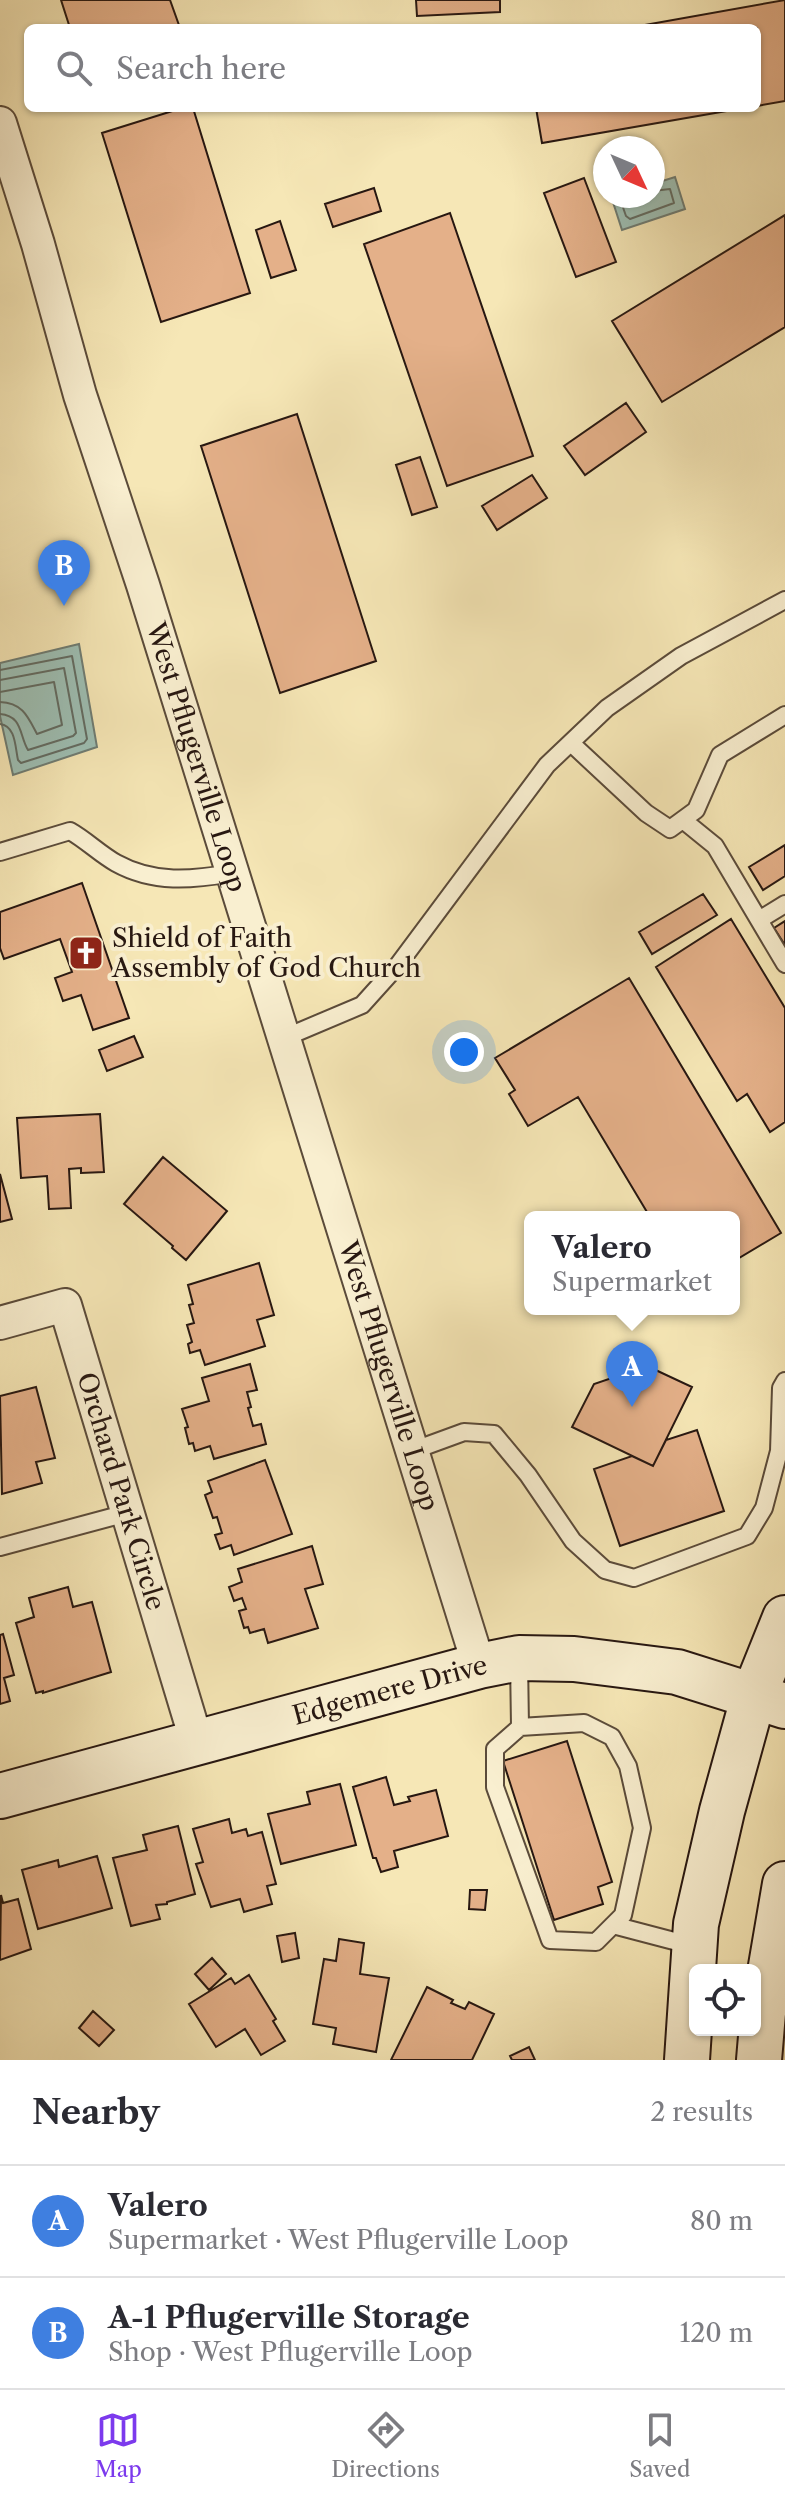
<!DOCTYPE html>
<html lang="en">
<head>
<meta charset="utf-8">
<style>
	:root { --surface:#fff; --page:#f2f2f3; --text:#2b2b33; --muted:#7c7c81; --line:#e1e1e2; --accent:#7c3aed }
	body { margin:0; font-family:"Libre Caslon Text",serif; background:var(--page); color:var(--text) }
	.controls { position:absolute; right:24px; bottom:24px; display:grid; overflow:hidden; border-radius:12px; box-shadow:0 2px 6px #0004 }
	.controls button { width:72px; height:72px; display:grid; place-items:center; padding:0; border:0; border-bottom:2px solid var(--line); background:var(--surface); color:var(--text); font:40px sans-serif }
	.compass { position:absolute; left:593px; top:136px; width:72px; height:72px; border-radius:50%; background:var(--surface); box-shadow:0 2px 6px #0004; rotate:134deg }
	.you { position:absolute; left:464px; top:1052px; width:28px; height:28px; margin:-20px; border:6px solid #fff; border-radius:50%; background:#1a73e8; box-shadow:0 0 0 12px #1a73e833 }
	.badge { display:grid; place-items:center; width:52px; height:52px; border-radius:50%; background:var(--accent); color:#fff; font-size:26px; font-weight:700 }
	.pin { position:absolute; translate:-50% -66px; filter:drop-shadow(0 2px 4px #0008) }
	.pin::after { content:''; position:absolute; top:42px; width:28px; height:24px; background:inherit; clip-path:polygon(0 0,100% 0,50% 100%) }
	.popup { position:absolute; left:524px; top:1211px; width:216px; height:104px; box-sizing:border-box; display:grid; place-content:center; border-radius:12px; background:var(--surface); filter:drop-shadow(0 2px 6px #0005); font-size:26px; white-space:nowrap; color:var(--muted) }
	.popup b { font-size:30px; color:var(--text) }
	.popup::after { content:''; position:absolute; left:50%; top:100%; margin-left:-16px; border:16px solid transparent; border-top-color:var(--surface) }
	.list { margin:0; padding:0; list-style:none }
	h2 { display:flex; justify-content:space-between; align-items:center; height:104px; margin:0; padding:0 32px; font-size:34px }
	h2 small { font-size:26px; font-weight:400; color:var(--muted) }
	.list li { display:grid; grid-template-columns:52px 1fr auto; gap:24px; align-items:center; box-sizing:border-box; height:112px; padding:0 32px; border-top:2px solid var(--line) }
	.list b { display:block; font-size:30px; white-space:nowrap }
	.list p { margin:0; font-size:26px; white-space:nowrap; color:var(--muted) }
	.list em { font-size:26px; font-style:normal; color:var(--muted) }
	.icon { flex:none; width:44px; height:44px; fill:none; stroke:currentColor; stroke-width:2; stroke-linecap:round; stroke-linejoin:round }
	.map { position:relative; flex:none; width:785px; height:2060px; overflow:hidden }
	.search { position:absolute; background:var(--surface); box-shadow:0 2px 6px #0004; left:24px; right:24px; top:24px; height:88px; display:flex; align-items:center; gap:20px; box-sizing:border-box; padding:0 28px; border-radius:12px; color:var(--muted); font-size:30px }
	.sheet { height:328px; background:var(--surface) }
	nav { display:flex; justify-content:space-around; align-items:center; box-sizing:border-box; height:112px; border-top:2px solid var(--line); background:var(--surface); font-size:22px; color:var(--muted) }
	nav a { display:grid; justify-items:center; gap:4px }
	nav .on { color:var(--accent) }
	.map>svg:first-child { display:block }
	.water { fill:#9dbfb4; stroke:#6e7c73; stroke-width:2 }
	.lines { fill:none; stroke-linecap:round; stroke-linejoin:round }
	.shore { stroke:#626b62; stroke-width:2 }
	.building { fill:#e4b089; stroke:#271711; stroke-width:2 }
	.lane-casing { stroke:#5b4b3a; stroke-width:20 }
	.street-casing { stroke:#5b4b3a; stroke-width:36 }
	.secondary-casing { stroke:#271711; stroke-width:48 }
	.lane { stroke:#f9efd0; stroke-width:16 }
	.street { stroke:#f9efd0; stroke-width:32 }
	.secondary { stroke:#f9efd0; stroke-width:44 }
	.labels { text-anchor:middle; stroke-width:8; stroke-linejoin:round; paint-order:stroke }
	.street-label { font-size:26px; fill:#271711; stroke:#f9efd0 }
	.poi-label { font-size:26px; fill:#271711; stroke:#f9efd0; text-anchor:start }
</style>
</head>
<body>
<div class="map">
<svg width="785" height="2060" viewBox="0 0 785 2060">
	<rect width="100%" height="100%" fill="#f6e7b6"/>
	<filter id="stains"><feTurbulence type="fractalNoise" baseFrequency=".0025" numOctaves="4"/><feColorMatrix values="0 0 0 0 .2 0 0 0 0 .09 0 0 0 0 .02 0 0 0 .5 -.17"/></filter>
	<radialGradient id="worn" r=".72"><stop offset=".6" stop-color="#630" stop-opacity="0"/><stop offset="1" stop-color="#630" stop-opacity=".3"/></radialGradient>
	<path class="water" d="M675,177l10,32 -63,21 -11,-34h42v-12z
		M79,644l18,103 -84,28 -13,-59v-53z"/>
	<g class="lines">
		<path class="shore" d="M619,196l7,20 4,3 44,-16 -4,-14 -17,2
			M0,670l72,-14 15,83 -3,4 -63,20 -3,-3c-3,-13 -2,-34 -18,-36
			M0,680l64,-12 12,65 -3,3 -45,14c-9,-15 -5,-34 -28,-36
			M0,692l54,-10 8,43 -25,9c-9,-17 -14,-31 -37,-32"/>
	</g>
	<path class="building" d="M61,0h109l10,28h-110z
		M416,0h84v12l-83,4z
		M785,0v101l-28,5v-78h-129z
		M182,108h11l57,185 -89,29 -59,-189z
		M536,108h208l-202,35z
		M584,178l32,84 -40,15 -32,-84z
		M374,188l7,23 -48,16 -8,-23z
		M450,213l83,243 -86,30 -83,-242z
		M785,215v112l-123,75 -50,-81z
		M280,221l16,49 -25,8 -15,-48z
		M626,403l20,29 -61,43 -21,-29z
		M297,414l79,247 -96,32 -79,-247z
		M420,457l17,50 -25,8 -16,-50z
		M532,475l15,23 -50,32 -15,-24z
		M785,845v31l-22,14 -14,-23z
		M82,883l47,135 -36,12 -12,-35 -18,6 -8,-23 17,-6 -12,-33 -56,20 -4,-11v-36z
		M703,894l14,21 -65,39 -13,-22z
		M731,919l54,89v114l-15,10 -23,-38 -10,7 -81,-134z
		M785,921v24l-11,-17z
		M629,978l152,255 -47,28v-44h-84l-72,-120 -50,29 -19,-32 6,-4 -20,-32z
		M134,1036l9,21 -36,14 -8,-21z
		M100,1114l4,58 -23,1v-5l-12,1 2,39 -22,1 -2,-33 -26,2 -4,-60z
		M163,1157l64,54 -41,49 -14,-12 1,-2 -49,-42z
		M0,1174l12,45 -12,3z
		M259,1263l15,52 -17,5 8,26 -60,19 -5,-15 -10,3 -2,-9 4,-2 -5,-17 7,-2 -5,-18 4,-1 -5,-19z
		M250,1364l7,26 -10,2 4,15 -3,1 5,18 8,-2 5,20 -52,15 -4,-13 -15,5 -2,-8 -4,1 -4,-16 3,-1 -6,-18 27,-8 -7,-23z
		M647,1366l45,21 -39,79 -81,-39 22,-43z
		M36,1387l19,71 -19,4 6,21 -40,11 -2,-98z
		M697,1430l27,81 -104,35 -26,-77 38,-13 21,10 13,-26z
		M265,1460l27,74 -58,21 -3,-10 -11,4 -5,-14 7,-2 -5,-16 -4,1 -8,-23 7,-3 -4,-11z
		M312,1546l11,38 -18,5 13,39 -50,15 -4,-14 -14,4 -2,-6 -4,1 -5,-17 7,-2 -4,-11 -8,3 -5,-14 13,-5 -4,-13z
		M68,1587l5,20 19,-5 19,70 -68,21v-2l-7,2 -20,-70 18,-6 -5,-19z
		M3,1634l11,41 -10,3 6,23 -10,3v-69z
		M567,1741l45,141 -14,5 5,17 -49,16 -51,-159z
		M386,1777l8,28 16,-4 -2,-4 28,-7 12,46 -54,15 4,16 -17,5 -5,-14h-3l-20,-71z
		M340,1784l16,61 -75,19 -13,-50 42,-10 -3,-12z
		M229,1819l3,14 14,-4 2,7 14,-4 14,52 -9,2 5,18 -28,8 -4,-13 -29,8 -15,-43 7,-2 -10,-33z
		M178,1826l17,68 -28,8v2l-11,1 4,14 -29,7 -18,-68 34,-8 -4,-15z
		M97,1856l15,52 -74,21 -16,-59 36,-10 1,7z
		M470,1890h17l-2,20 -16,-1z
		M1,1895l2,8 15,-4 13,50 -31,11z
		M295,1933l4,25 -17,4 -5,-26z
		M339,1939l25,4 -4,31 29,4 -13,74 -43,-8 3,-16 -23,-4 11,-65 12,2z
		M212,1958l14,16 -17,16 -14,-16z
		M249,1975l27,44 -3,2 12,20 -24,14 -16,-26 -29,18 -27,-43 42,-26 4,6z
		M427,1987l26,13 -2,3 14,6 4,-7 25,12 -22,46h-81z
		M93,2011l21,19 -15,16 -20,-18z
		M529,2047l6,13h-23l-2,-4z"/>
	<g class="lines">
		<defs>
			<path id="lane" d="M571,743l75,70 24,16 26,-19 24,-55 65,-40
				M683,820l32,26 70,118
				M0,852l70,-21c16,9 30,23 46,32 38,21 76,17 116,10
				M759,920l26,-16
				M284,1038l78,-33 36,-40 149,-200 60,-57 74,-52 104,-56
				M412,1451l52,-19 30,2 34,41 45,66 32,29 29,8 113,-42 17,-28 15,-57 2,-63 4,-7
				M0,1547l127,-34
				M519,1660l1,67 -25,22v38l55,153 46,2 27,-27 19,-87 -14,-62 -16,-29 -28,-14 -64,4
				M613,1925l80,21"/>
			<g id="street">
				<path id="s1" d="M0,123l38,121 42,151 63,190 336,1081"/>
				<path id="s2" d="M0,1323l65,-18 132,438"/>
			</g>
			<g id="secondary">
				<path id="s3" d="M0,1796l479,-130 40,-8 55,1 103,13 108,34"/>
				<path d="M687,2060l9,-136 26,-113 32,-116 31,-77"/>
				<path d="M759,2060l4,-47 22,-129"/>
			</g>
		</defs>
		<use href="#lane" class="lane-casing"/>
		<use href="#street" class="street-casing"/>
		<use href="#secondary" class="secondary-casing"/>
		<use href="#lane" class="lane"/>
		<use href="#street" class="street"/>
		<use href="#secondary" class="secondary"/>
	</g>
	<defs>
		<symbol id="church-square" viewBox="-11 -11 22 22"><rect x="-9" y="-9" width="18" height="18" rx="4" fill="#8f2418" stroke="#f9efd0"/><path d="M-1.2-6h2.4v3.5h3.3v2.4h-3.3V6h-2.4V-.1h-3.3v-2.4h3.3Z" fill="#fff"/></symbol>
	</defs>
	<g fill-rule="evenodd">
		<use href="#church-square" x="66" y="933" width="40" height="40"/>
	</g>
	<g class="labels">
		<g class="street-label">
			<text dy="9" stroke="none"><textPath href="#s1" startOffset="664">West Pflugerville Loop</textPath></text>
			<text dy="9" stroke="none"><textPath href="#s1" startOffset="1312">West Pflugerville Loop</textPath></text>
			<text dy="9" stroke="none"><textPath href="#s2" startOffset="262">Orchard Park Circle</textPath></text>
			<text dy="9" stroke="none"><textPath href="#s3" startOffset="404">Edgemere Drive</textPath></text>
		</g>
		<g class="poi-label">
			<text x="112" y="947">Shield of Faith<tspan x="112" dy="30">Assembly of God Church</tspan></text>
		</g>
	</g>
	<rect width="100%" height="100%" filter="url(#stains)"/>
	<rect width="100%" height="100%" fill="url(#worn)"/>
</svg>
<div class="controls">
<button><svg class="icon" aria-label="locate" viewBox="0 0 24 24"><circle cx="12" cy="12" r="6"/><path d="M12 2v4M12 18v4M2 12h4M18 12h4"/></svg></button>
</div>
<svg class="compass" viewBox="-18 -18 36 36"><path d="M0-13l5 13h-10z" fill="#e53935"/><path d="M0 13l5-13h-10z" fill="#7c7c81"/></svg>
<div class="you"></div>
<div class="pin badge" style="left:632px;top:1407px;background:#3f7fe0">A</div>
<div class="popup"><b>Valero</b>Supermarket</div>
<div class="pin badge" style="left:64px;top:606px;background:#3f7fe0">B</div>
<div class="search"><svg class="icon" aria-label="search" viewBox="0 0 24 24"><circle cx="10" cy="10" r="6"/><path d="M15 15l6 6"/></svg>Search here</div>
</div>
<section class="sheet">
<h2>Nearby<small>2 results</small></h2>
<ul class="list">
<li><span class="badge" style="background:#3f7fe0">A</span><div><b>Valero</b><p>Supermarket · West Pflugerville Loop</p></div><em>80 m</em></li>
<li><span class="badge" style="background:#3f7fe0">B</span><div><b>A-1 Pflugerville Storage</b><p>Shop · West Pflugerville Loop</p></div><em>120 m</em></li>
</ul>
</section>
<nav>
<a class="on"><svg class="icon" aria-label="map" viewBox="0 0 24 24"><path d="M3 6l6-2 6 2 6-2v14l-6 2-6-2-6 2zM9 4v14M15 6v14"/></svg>Map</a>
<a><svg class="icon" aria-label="directions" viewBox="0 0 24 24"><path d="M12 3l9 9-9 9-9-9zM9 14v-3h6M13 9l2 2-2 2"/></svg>Directions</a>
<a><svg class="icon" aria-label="saved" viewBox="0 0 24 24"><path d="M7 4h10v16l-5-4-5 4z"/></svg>Saved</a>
</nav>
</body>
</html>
